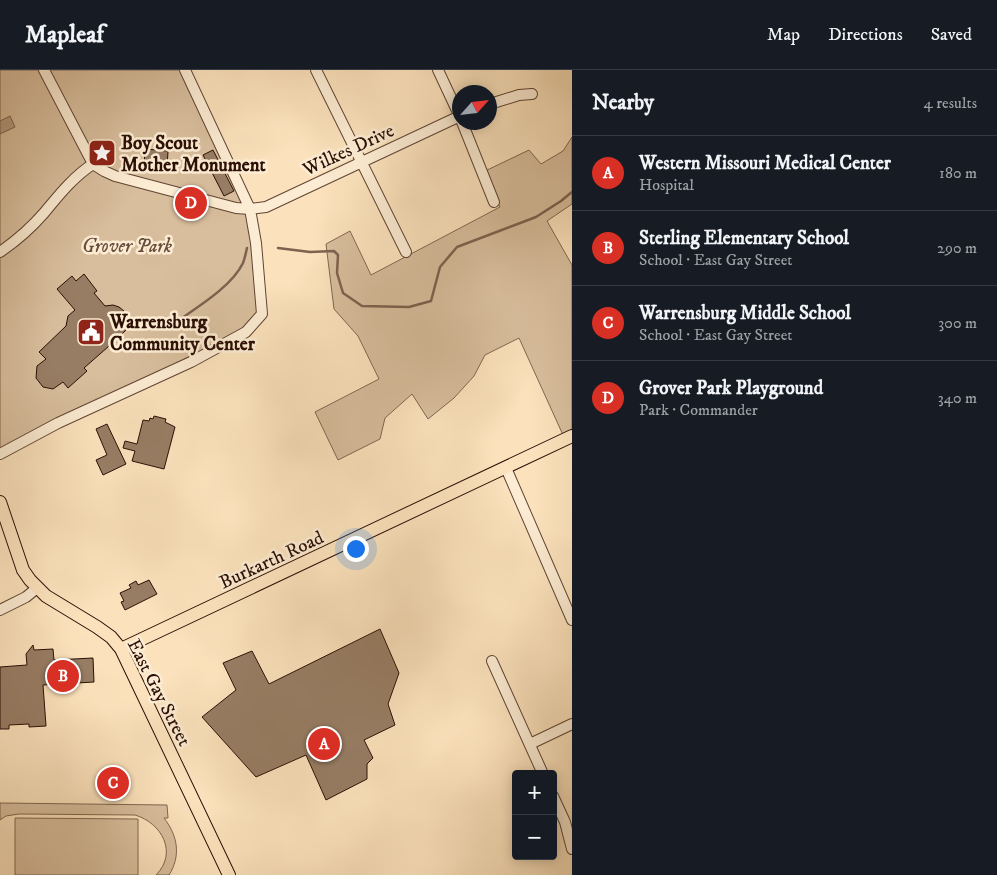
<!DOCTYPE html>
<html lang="en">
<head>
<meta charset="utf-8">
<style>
	:root { --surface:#171b24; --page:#20242c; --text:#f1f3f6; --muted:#9ea1a6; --line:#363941; --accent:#d93025 }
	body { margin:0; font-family:"IM FELL DW Pica",serif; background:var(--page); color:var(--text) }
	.controls { position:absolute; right:15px; bottom:15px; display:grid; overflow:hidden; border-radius:5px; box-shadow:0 2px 12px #0003 }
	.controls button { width:45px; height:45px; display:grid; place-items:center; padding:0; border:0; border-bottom:1px solid var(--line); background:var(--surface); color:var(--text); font:25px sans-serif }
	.compass { position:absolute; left:452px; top:15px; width:45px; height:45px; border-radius:50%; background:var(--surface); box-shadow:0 2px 12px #0003; rotate:63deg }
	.you { position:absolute; left:355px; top:478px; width:18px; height:18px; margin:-12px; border:4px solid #fff; border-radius:50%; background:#1a73e8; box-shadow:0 0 0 8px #1a73e833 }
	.badge { display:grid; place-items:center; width:32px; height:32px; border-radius:50%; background:var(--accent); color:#fff; font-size:16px; font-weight:700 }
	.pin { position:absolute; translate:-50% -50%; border:2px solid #fff; box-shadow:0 1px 5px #0006 }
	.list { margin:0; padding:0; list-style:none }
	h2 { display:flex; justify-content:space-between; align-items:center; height:65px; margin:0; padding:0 20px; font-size:21px }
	h2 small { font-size:16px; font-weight:400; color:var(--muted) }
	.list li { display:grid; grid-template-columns:32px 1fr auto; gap:15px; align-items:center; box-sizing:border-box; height:75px; padding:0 20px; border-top:1px solid var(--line) }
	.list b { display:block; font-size:19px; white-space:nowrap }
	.list p { margin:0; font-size:16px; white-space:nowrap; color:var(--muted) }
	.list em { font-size:16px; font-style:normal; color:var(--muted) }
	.map { position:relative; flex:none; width:572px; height:805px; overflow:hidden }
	header { display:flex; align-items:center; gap:30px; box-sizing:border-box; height:70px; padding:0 25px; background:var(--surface); border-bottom:1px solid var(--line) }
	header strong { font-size:24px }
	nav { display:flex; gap:28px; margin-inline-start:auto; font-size:18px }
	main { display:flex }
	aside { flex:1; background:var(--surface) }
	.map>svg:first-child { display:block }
	.green { fill:#d8be9d; stroke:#826651 }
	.water { fill:#b49a7e; stroke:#7d624e }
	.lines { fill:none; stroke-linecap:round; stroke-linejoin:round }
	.stream { stroke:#7d624e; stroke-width:2.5 }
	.building { fill:#977d64; stroke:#2b0f05 }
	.minor-casing { stroke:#5f4433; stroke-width:12 }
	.major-casing { stroke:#2b0f05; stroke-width:14 }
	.minor { stroke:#fcecd3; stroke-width:10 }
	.major { stroke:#fbe2bc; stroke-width:12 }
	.labels { text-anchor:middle; stroke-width:5; stroke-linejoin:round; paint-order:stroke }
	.poi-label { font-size:19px; font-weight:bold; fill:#2b0f05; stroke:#fcecd3; text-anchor:start }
	.street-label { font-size:19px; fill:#2b0f05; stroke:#fcecd3 }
	.park-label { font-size:19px; font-style:italic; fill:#684c3a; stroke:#fcecd3 }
</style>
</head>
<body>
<header>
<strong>Mapleaf</strong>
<nav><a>Map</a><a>Directions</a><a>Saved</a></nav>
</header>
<main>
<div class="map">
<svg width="572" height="805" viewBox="0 0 572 805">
	<rect width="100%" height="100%" fill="#fbe2bc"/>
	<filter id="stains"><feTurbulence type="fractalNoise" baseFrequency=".004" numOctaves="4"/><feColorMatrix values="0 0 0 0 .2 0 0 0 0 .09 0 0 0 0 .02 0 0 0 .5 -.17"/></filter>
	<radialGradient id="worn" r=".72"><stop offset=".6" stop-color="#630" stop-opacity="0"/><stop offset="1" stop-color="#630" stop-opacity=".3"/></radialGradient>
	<path class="green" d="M0,0h180l70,139 12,105 -7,9 -255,130z
		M572,67v67l-25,17 25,44v165l-9,5 -44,-97 -34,17 -11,21 -20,22 -26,21 -16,-25 -27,24 -5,21 -42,21 -23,-48 64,-33 -21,-43 -24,-27 -8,-65 24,-13 21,44 129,-68 -17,-35 46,-22 12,14 22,-13z
		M0,733l167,2 1,13h-4c14,18 17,38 5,57h-13c22,-22 6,-52 -21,-60l-116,-1 -13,2 -6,4z
		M15,748l123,1v56h-123z"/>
	<path class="water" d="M10,46l5,11 -15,7v-13z"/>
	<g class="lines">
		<path class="stream" d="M278,178l32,4 24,-1 4,4 -1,18 6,20 19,13 47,1 22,-6 9,-34 17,-20 79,-30 25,-16 11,-9
			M179,250c20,-14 53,-34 64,-57 2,-5 3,-11 4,-15"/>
	</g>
	<path class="building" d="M145,79l23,2 -1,18 -23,-2z
		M213,80l21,41 -10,5 -21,-41z
		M84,204l13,17 -3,2 11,13 8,-1 6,2 5,4 4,13 -2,6 -5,5 2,2 -4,4 -2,-2 -33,29 3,3 -19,17 -5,-6 -10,7 -10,-2 -7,-9 1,-12 9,-7 -7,-7 27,-26 2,-10 7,-6 -18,-21 15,-13 4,5z
		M154,346l12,3 -1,3 10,5 -11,42 -32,-8 3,-10 -12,-3 2,-7 12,3 6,-24 6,1 1,-3 3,1z
		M107,354l19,40 -23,11 -7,-15 11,-5 -11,-26z
		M149,510l8,14 -32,16 -4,-8 3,-1 -4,-8 11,-5 -2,-3 7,-4 2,4z
		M380,559l19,44 -11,31 7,21 -31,15 9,18 -6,6v15l-41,21 -20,-45 -50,22 -54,-60 34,-27 -13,-27 29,-12 17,33z
		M33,575l1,5 19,-1 1,11 39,-2 1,24 -51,3 3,41 -17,1v-3l-20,1v4h-9v-62l27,-2 -1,-11z"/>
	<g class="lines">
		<defs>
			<path id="minor" d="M44,0l49,94 11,7 11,5 121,32 14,1 16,-2 194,-91
				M316,0l90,182
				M438,0l22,47
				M490,34l29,-9 13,-1
				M462,52l32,80
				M0,182c16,-11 31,-24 44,-39 15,-18 29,-36 49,-49
				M0,384l58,-31 133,-61 55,-30 16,-18 -6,-71 -6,-34 -65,-139
				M506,398l66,152
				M0,540l26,-13 11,-9
				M492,591l51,113
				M530,674l42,-20
				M553,726l12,26 7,27"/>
			<path id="major" d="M0,432l23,68 7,10 16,16 51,31 14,10 10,12 108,226
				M121,579l451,-213"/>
		</defs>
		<use href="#minor" class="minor-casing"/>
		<use href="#major" class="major-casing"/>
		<use href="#minor" class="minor"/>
		<use href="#major" class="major"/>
	</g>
	<defs>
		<symbol id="sight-square" viewBox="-11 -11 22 22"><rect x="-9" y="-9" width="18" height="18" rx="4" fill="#8f2418" stroke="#fcecd3"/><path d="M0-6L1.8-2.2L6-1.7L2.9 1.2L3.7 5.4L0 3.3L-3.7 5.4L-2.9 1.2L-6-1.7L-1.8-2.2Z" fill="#fff"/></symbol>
		<symbol id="civic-square" viewBox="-11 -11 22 22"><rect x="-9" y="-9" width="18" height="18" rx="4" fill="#8f2418" stroke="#fcecd3"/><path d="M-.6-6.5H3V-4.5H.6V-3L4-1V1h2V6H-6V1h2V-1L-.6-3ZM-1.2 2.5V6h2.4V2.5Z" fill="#fff"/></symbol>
	</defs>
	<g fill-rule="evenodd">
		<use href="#sight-square" x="86" y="67" width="32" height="32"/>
		<use href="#civic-square" x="75" y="246" width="32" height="32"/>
	</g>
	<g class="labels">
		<g class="poi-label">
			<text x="121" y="79">Boy Scout<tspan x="121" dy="22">Mother Monument</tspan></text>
			<text x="110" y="258">Warrensburg<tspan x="110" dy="22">Community Center</tspan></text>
		</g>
		<g class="street-label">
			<text transform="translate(348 79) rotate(-25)" y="7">Wilkes Drive</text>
			<text transform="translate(271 489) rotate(-25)" y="7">Burkarth Road</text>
			<text transform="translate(160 622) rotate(63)" y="7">East Gay Street</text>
		</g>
		<g class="park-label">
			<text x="127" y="182">Grover Park</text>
		</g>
	</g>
	<rect width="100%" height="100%" filter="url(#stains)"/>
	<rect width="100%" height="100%" fill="url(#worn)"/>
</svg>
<div class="controls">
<button>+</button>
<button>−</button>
</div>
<svg class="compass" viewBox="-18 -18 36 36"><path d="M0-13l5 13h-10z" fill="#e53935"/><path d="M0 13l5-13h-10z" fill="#9ea1a6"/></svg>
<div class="you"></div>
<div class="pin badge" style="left:324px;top:674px">A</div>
<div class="pin badge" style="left:63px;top:606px">B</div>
<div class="pin badge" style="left:113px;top:713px">C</div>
<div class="pin badge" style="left:191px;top:133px">D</div>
</div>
<aside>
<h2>Nearby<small>4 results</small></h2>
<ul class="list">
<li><span class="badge">A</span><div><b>Western Missouri Medical Center</b><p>Hospital</p></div><em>180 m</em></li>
<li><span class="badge">B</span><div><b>Sterling Elementary School</b><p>School · East Gay Street</p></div><em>290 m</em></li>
<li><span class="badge">C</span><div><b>Warrensburg Middle School</b><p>School · East Gay Street</p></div><em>300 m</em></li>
<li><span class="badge">D</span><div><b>Grover Park Playground</b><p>Park · Commander</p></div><em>340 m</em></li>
</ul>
</aside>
</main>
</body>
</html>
